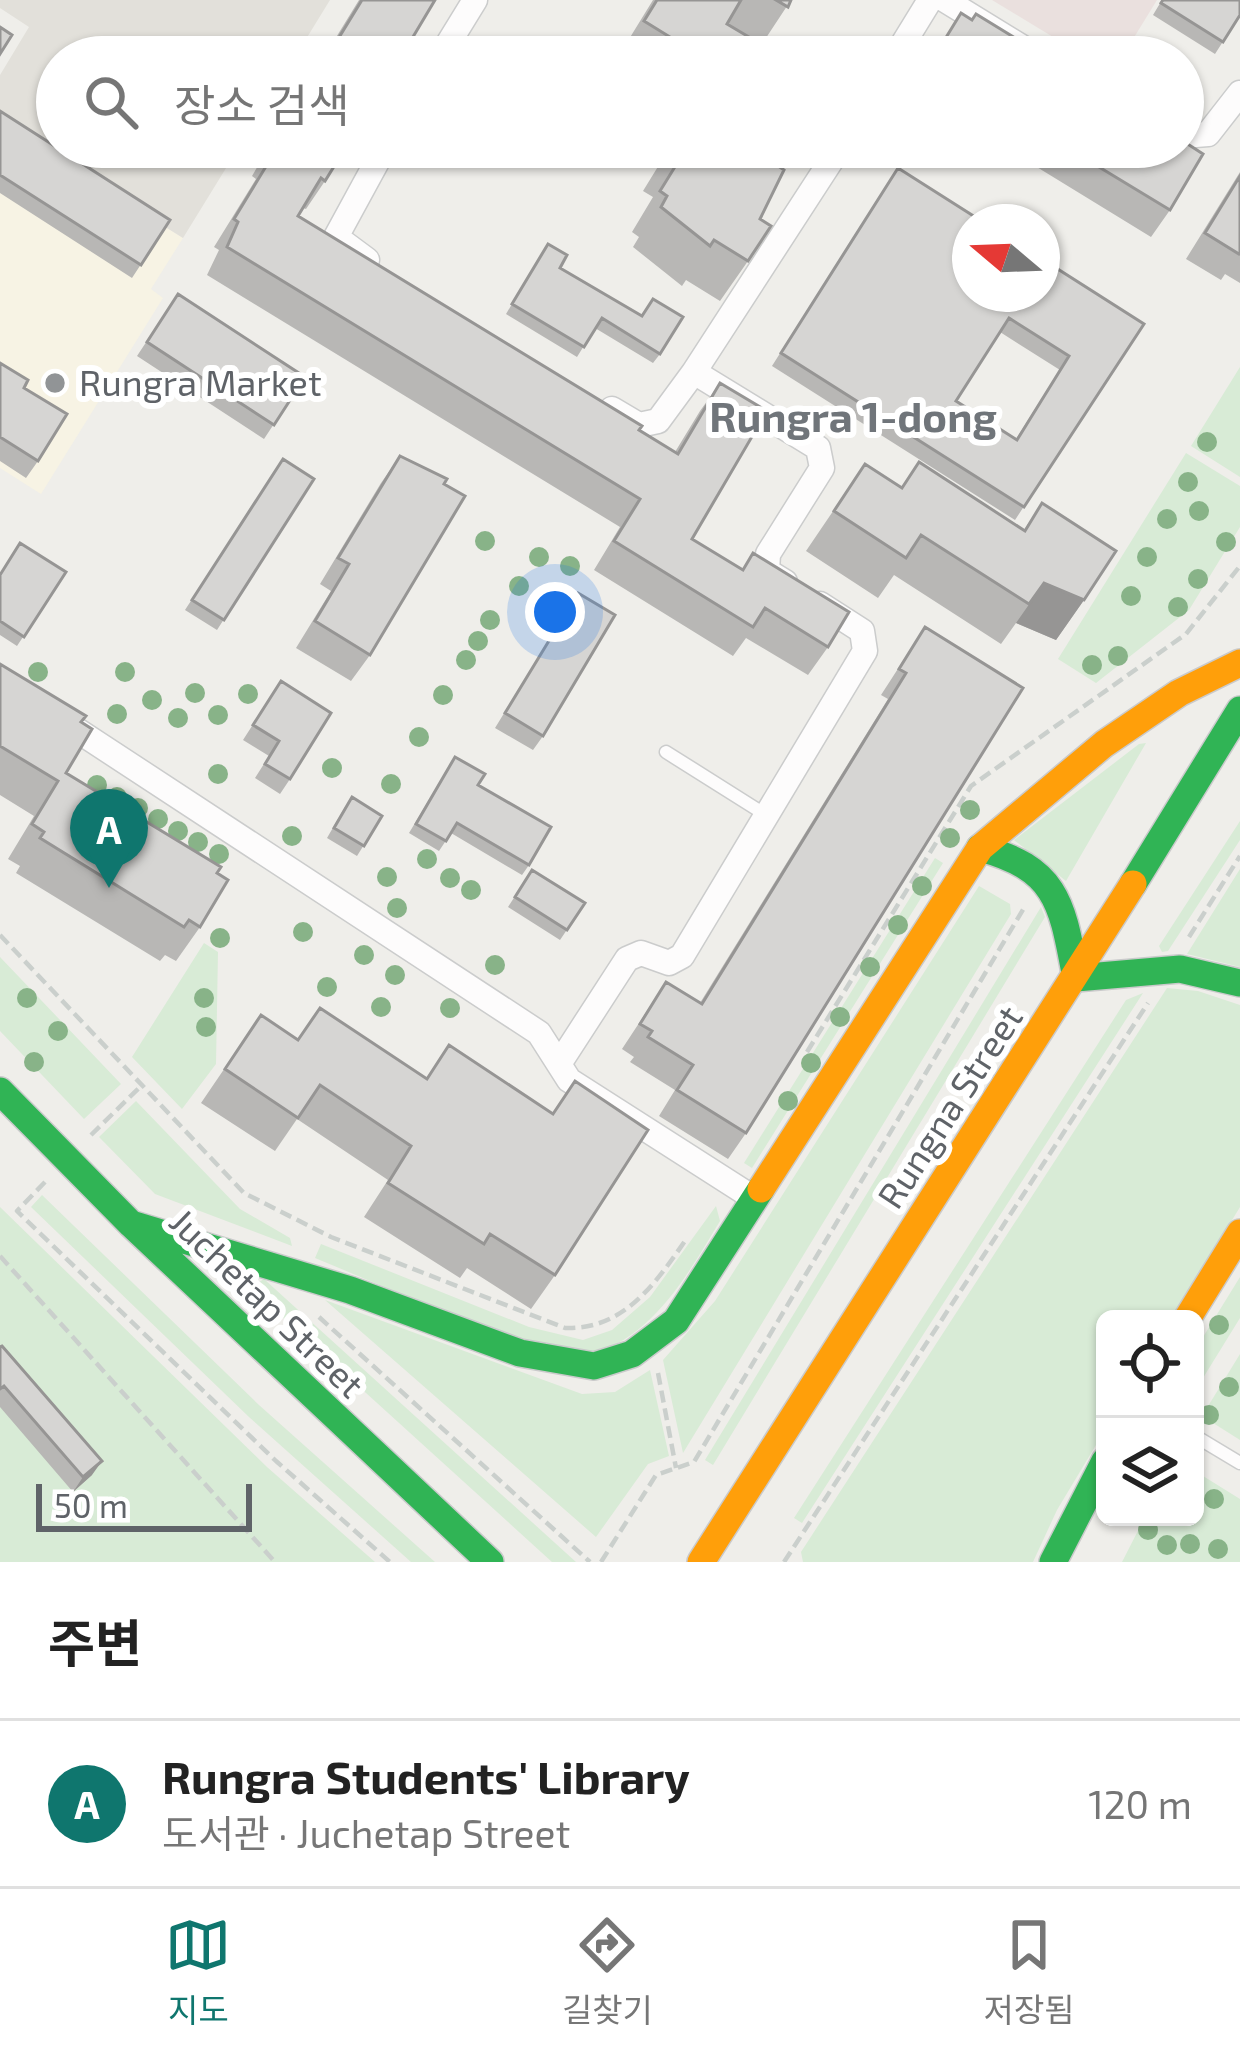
<!DOCTYPE html>
<html lang="ko">
<head>
<meta charset="utf-8">
<style>
	:root { --surface:#fff; --page:#f2f2f2; --text:#222; --muted:#767676; --line:#e0e0e0; --accent:#0f766e }
	body { margin:0; font-family:"Exo 2","Noto Sans KR",sans-serif; background:var(--page); color:var(--text) }
	.controls { position:absolute; right:36px; bottom:36px; display:grid; overflow:hidden; border-radius:18px; box-shadow:0 3px 9px #0004 }
	.controls button { width:108px; height:108px; display:grid; place-items:center; padding:0; border:0; border-bottom:3px solid var(--line); background:var(--surface); color:var(--text); font:60px sans-serif }
	.compass { position:absolute; left:952px; top:204px; width:108px; height:108px; border-radius:50%; background:var(--surface); box-shadow:0 3px 9px #0004; rotate:289deg }
	.scale { position:absolute; left:36px; bottom:30px; width:216px; box-sizing:border-box; padding-left:12px; border:6px solid #5f6368; border-top:0; font-size:33px; line-height:42px; white-space:nowrap; color:#5f6368; -webkit-text-stroke:9px #fff; paint-order:stroke }
	.you { position:absolute; left:555px; top:612px; width:42px; height:42px; margin:-30px; border:9px solid #fff; border-radius:50%; background:#1a73e8; box-shadow:0 0 0 18px #1a73e833 }
	.badge { display:grid; place-items:center; width:78px; height:78px; border-radius:50%; background:var(--accent); color:#fff; font-size:39px; font-weight:700 }
	.pin { position:absolute; translate:-50% -99px; filter:drop-shadow(0 3px 6px #0008) }
	.pin::after { content:''; position:absolute; top:63px; width:42px; height:36px; background:inherit; clip-path:polygon(0 0,100% 0,50% 100%) }
	.list { margin:0; padding:0; list-style:none }
	h2 { display:flex; justify-content:space-between; align-items:center; height:156px; margin:0; padding:0 48px; font-size:51px }
	h2 small { font-size:39px; font-weight:400; color:var(--muted) }
	.list li { display:grid; grid-template-columns:78px 1fr auto; gap:36px; align-items:center; box-sizing:border-box; height:168px; padding:0 48px; border-top:3px solid var(--line) }
	.list b { display:block; font-size:45px; white-space:nowrap }
	.list p { margin:0; font-size:39px; white-space:nowrap; color:var(--muted) }
	.list em { font-size:39px; font-style:normal; color:var(--muted) }
	.icon { flex:none; width:66px; height:66px; fill:none; stroke:currentColor; stroke-width:2; stroke-linecap:round; stroke-linejoin:round }
	.map { position:relative; flex:none; width:1240px; height:1562px; overflow:hidden }
	.search { position:absolute; background:var(--surface); box-shadow:0 3px 9px #0004; left:36px; right:36px; top:36px; height:132px; display:flex; align-items:center; gap:30px; box-sizing:border-box; padding:0 42px; border-radius:66px; color:var(--muted); font-size:45px }
	.sheet { height:324px; background:var(--surface) }
	nav { display:flex; justify-content:space-around; align-items:center; box-sizing:border-box; height:168px; border-top:3px solid var(--line); background:var(--surface); font-size:33px; color:var(--muted) }
	nav a { display:grid; justify-items:center; gap:6px }
	nav .on { color:var(--accent) }
	.map>svg:first-child { display:block }
	.commercial { fill:#f7f3e4 }
	.education { fill:#e2e0da }
	.medical { fill:#eae0de }
	.green { fill:#d8ebd6 }
	.lines { fill:none; stroke-linecap:round; stroke-linejoin:round }
	.lane-casing { stroke:#cbcccc; stroke-width:15 }
	.street-casing { stroke:#cbcccc; stroke-width:27 }
	.fast-casing { stroke:#cacacb; stroke-width:30 }
	.slow-casing { stroke:#cacacb; stroke-width:30 }
	.path { stroke:#cacfcc; stroke-width:4.5; stroke-dasharray:12 6; stroke-linecap:butt }
	.lane { stroke:#fdfcfc; stroke-width:12 }
	.street { stroke:#fdfcfc; stroke-width:24 }
	.fast { stroke:#30b455; stroke-width:27 }
	.slow { stroke:#ff9f0a; stroke-width:27 }
	.tree { fill:#88b388 }
	.wall { fill:#b8b7b5; fill-rule:evenodd }
	.shaded-wall { fill:#969594 }
	.building { fill:#d6d5d3; stroke:#969594; stroke-width:3; fill-rule:evenodd }
	.poi-dot { fill:#919496; stroke:#fff; stroke-width:4.5 }
	.labels { text-anchor:middle; stroke-width:12; stroke-linejoin:round; paint-order:stroke }
	.poi-label { font-size:36px; fill:#5f6368; stroke:#fff; text-anchor:start }
	.street-label { font-size:36px; fill:#5f6368; stroke:#fff }
	.quarter-label { font-size:42px; font-weight:bold; fill:#70757a; stroke:#fff }
</style>
</head>
<body>
<div class="map">
<svg width="1240" height="1562" viewBox="0 0 1240 1562">
	<rect width="100%" height="100%" fill="#efeeea"/>
	<path class="commercial" d="M0,124l183,114 -32,51 12,9 -122,196 -41,-26z"/>
	<path class="education" d="M0,0h330l-35,57h-238v90h182l-56,91 -183,-114v-49l29,-48 -29,-19z"/>
	<path class="medical" d="M992,0h165l-35,57h-36z"/>
	<path class="green" d="M1240,367v110l-49,-31z
		M1186,453l54,33v41l-51,83 -93,73 -38,-24z
		M1146,743l-80,138 -52,-41 125,-96z
		M1240,821v19l-72,111 -6,1 -3,-6z
		M935,858l8,5 -191,305 -8,-5z
		M1240,869v98l-53,-13z
		M979,886l31,18 1,10 -328,539 -20,-93 52,-59z
		M1041,907l4,10 -332,548 -8,-5z
		M204,943l14,9 -2,112 -34,45 -50,-52z
		M0,957l121,127 -37,35 -84,-88z
		M1167,988l31,3 42,14v202l-68,112h-67v111l-48,80 -24,52h-230l-2,-10z
		M1143,993l-341,530 -8,-5 332,-518z
		M136,1101l104,108 50,29 2,8 -137,-52 -56,-57z
		M42,1195l217,210 176,157h-24l-162,-145 -218,-210z
		M716,1206l4,15c-30,50 -71,124 -135,133 -38,5 -223,-77 -270,-96l6,-14 208,83 54,13 29,-10 38,-33z
		M0,1207l267,260 108,95h-375z
		M1240,1277v41l-45,73v-41z
		M264,1279l312,283h-24l-295,-268 -1,-10z
		M325,1300l257,94 33,-2 35,-22 19,86 -21,8 -52,73z
		M1240,1354v86l-38,-24z
		M1195,1471l45,28v63h-118l23,-45h50z"/>
	<g class="lines">
		<defs>
			<path id="lane" d="M666,752l100,63
				M1195,1436l45,27"/>
			<path id="street" d="M945,0l93,57
				M440,57l35,-57
				M895,57l35,-57
				M1183,136l25,-2 32,-41
				M367,260l-31,-23 49,-90
				M612,409l27,16 19,-4 36,-49
				M785,582l-18,-11 1,-17 54,-86 -4,-20 -124,-76 146,-225
				M60,719l479,314 30,47 186,119
				M559,1064l68,-105 14,-6 28,10 13,-7 183,-305 -3,-20 -42,-27"/>
			<path id="fast" d="M980,848c79,21 82,57 96,130
				M1133,884l107,-174
				M1076,978l104,-9 60,14
				M0,1091l131,133 359,338
				M131,1224l219,66 170,63 74,13 38,-12 44,-33 85,-132
				M1053,1562l52,-101"/>
			<path id="slow" d="M761,1189l219,-341 124,-104 75,-51 61,-30
				M1187,1319l53,-86
				M701,1562l432,-678"/>
		</defs>
		<use href="#lane" class="lane-casing"/>
		<use href="#street" class="street-casing"/>
		<use href="#fast" class="fast-casing"/>
		<use href="#slow" class="slow-casing"/>
		<path class="path" d="M0,935l244,258 87,44 234,91c59,2 91,-45 122,-90
			M1189,937l51,-81
			M807,1052l164,-266 215,-152 54,-68
			M91,1135l51,-50
			M45,1182l-28,29 259,250 114,101
			M0,1256l275,306
			M319,1317l271,245
			M658,1373l18,95
			M601,1562l55,-87 38,-13 330,-554
			M784,1562l364,-559"/>
		<use href="#lane" class="lane"/>
		<use href="#street" class="street"/>
		<use href="#fast" class="fast"/>
		<use href="#slow" class="slow"/>
	</g>
	<g class="tree">
		<circle cx="1207" cy="442" r="10"/>
		<circle cx="1188" cy="482" r="10"/>
		<circle cx="1199" cy="511" r="10"/>
		<circle cx="1167" cy="519" r="10"/>
		<circle cx="485" cy="541" r="10"/>
		<circle cx="1226" cy="542" r="10"/>
		<circle cx="539" cy="557" r="10"/>
		<circle cx="1147" cy="557" r="10"/>
		<circle cx="570" cy="566" r="10"/>
		<circle cx="1198" cy="579" r="10"/>
		<circle cx="519" cy="586" r="10"/>
		<circle cx="1131" cy="596" r="10"/>
		<circle cx="1178" cy="607" r="10"/>
		<circle cx="490" cy="620" r="10"/>
		<circle cx="478" cy="641" r="10"/>
		<circle cx="1118" cy="656" r="10"/>
		<circle cx="466" cy="660" r="10"/>
		<circle cx="1092" cy="665" r="10"/>
		<circle cx="38" cy="672" r="10"/>
		<circle cx="125" cy="672" r="10"/>
		<circle cx="195" cy="693" r="10"/>
		<circle cx="248" cy="694" r="10"/>
		<circle cx="443" cy="695" r="10"/>
		<circle cx="152" cy="700" r="10"/>
		<circle cx="117" cy="714" r="10"/>
		<circle cx="218" cy="715" r="10"/>
		<circle cx="178" cy="718" r="10"/>
		<circle cx="419" cy="737" r="10"/>
		<circle cx="332" cy="768" r="10"/>
		<circle cx="218" cy="774" r="10"/>
		<circle cx="391" cy="784" r="10"/>
		<circle cx="97" cy="785" r="10"/>
		<circle cx="117" cy="797" r="10"/>
		<circle cx="138" cy="808" r="10"/>
		<circle cx="970" cy="810" r="10"/>
		<circle cx="158" cy="819" r="10"/>
		<circle cx="178" cy="831" r="10"/>
		<circle cx="292" cy="836" r="10"/>
		<circle cx="950" cy="838" r="10"/>
		<circle cx="198" cy="842" r="10"/>
		<circle cx="219" cy="854" r="10"/>
		<circle cx="427" cy="859" r="10"/>
		<circle cx="387" cy="877" r="10"/>
		<circle cx="450" cy="878" r="10"/>
		<circle cx="922" cy="886" r="10"/>
		<circle cx="471" cy="890" r="10"/>
		<circle cx="397" cy="908" r="10"/>
		<circle cx="898" cy="925" r="10"/>
		<circle cx="303" cy="932" r="10"/>
		<circle cx="220" cy="938" r="10"/>
		<circle cx="364" cy="955" r="10"/>
		<circle cx="495" cy="965" r="10"/>
		<circle cx="870" cy="967" r="10"/>
		<circle cx="395" cy="975" r="10"/>
		<circle cx="327" cy="987" r="10"/>
		<circle cx="27" cy="998" r="10"/>
		<circle cx="204" cy="998" r="10"/>
		<circle cx="381" cy="1007" r="10"/>
		<circle cx="450" cy="1008" r="10"/>
		<circle cx="840" cy="1017" r="10"/>
		<circle cx="206" cy="1027" r="10"/>
		<circle cx="58" cy="1031" r="10"/>
		<circle cx="34" cy="1062" r="10"/>
		<circle cx="811" cy="1063" r="10"/>
		<circle cx="788" cy="1101" r="10"/>
		<circle cx="1219" cy="1325" r="10"/>
		<circle cx="1229" cy="1387" r="10"/>
		<circle cx="1209" cy="1415" r="10"/>
		<circle cx="1214" cy="1499" r="10"/>
		<circle cx="1148" cy="1530" r="10"/>
		<circle cx="1190" cy="1544" r="10"/>
		<circle cx="1167" cy="1545" r="10"/>
		<circle cx="1218" cy="1549" r="10"/>
	</g>
	<path class="wall" d="M359,0h76l-34,57h-77z
		M653,0h138l-31,47 -7,-4 -8,14h-127z
		M1162,0l78,15 -25,39 -62,-39z
		M0,111l170,109 -38,58 -132,-85z
		M269,147h77l-21,34 -19,28 -3,-1 -5,8 377,236 25,-41 20,-28 -28,156 50,31 11,-17 75,94 -20,28 -62,-37 -13,18 -139,-86 26,-43 -413,-252 12,-25 -5,-3 42,-68 -4,-3z
		M670,147h81l9,72 -12,42 -28,40 -34,-21 -4,6 -49,-39 6,-10 -7,-5 21,-35 -10,-6z
		M1004,147h179l-13,63 -19,27z
		M1240,172v111l-15,-9 -4,6 -35,-21z
		M889,181l255,143 -129,196 -243,-154zM1000,332l60,38 -44,69 -60,-38z
		M548,244l12,24 82,48 18,38 -7,9 -58,-35 -18,29 -71,-43z
		M178,294l127,83 -41,62 -127,-83z
		M0,363l24,25 14,73 -12,17 -26,-17z
		M400,456l44,28 -74,171 -19,26 -55,-33 35,-57 -11,-7 61,-101z
		M283,459l31,20 -97,151 -32,-20z
		M919,462l105,68 18,-27 42,97 -28,40 -40,-17 -15,21 -107,-69 -16,23 -72,-47 59,-87 36,24z
		M66,572l-49,74 -17,-11v-61z
		M578,593l-35,143 -10,14 -38,-22z
		M925,627l-179,506 -18,26 -69,-43 16,-26 -45,-28 4,-5 -12,-8 44,-67 34,21 188,-304 -7,-4z
		M0,664l81,58 -15,51 151,100 -17,54 -24,34 -11,-6 -5,6 -144,-88 4,-7 -12,-7 26,-43 -34,-21z
		M281,681l9,98 -10,15 -25,-16 14,-22 -26,-16z
		M455,757l23,28 51,80 -7,10 -71,-42 -12,18 -30,-18z
		M345,807l37,9 -25,40 -30,-18z
		M532,870l53,33 -25,37 -52,-33z
		M261,1015l37,25 128,39 23,-34 106,230 -24,34 -64,-41 -7,10 -96,-61 24,-37 -91,-61 -22,32 -74,-48z
		M0,1347l92,128 -19,17 -73,-85z"/>
	<path class="shaded-wall" d="M1044,583l40,17 -28,40 -40,-17z
		M102,1461l-10,14 -19,17 10,-15z"/>
	<path class="building" d="M362,0h73l-34,57h-74z
		M657,0h84l-14,24 27,16 -9,17h-84l9,-20 -26,-16z
		M776,0h15l-3,7z
		M1163,0h77v15l-17,27 -62,-39z
		M961,13l11,7 4,-6 70,43h-112z
		M0,27l12,8 -12,19z
		M0,111l170,109 -29,45 -141,-90z
		M1183,141l20,13 -33,56 -104,-63h117z
		M272,147h74l-21,34 -4,-3 -23,38 344,210 -3,4 39,24 42,-71 47,28 -75,128 51,31 10,-17 96,59 -21,35 -63,-39 -12,19 -139,-86 26,-42 -413,-252 11,-25 -4,-3 42,-69z
		M674,147h77l33,23 -24,49 11,7 -23,35 -34,-21 -4,6 -49,-39 6,-11 -7,-5 21,-34 -10,-6z
		M898,168l85,54h-13v72h72v-35l102,65 -120,183 -243,-154zM1009,318l60,38 -52,84 -61,-39z
		M1240,176v77l-1,1 -34,-21z
		M548,244l19,11 -7,13 82,48 11,-17 30,18 -23,37 -58,-36 -18,29 -72,-43z
		M178,294l127,83 -31,48 -127,-83z
		M0,363l28,17 -4,8 43,26 -29,47 -38,-24z
		M400,456l47,23 -3,5 21,12 -95,159 -55,-34 34,-57 -11,-6z
		M283,459l31,20 -90,141 -32,-20z
		M919,462l106,69 17,-28 74,48 -32,49 -40,-17 -15,21 -108,-69 -15,23 -72,-47 31,-47 37,24z
		M20,543l46,29 -42,65 -24,-16v-46z
		M578,593l37,22 -72,121 -38,-23z
		M925,627l98,61 -277,445 -69,-43 16,-25 -45,-28 4,-6 -12,-7 26,-42 36,22 204,-331 -7,-4z
		M0,664l86,52 -5,6 11,7 -26,44 155,94 -4,6 11,7 -28,47 -11,-7 -5,7 -144,-89 4,-6 -12,-8 26,-43 -58,-35z
		M281,681l50,32 -41,66 -25,-15 14,-23 -26,-16z
		M455,757l30,17 -7,11 73,42 -22,38 -72,-42 -11,18 -30,-17z
		M352,797l30,19 -18,30 -30,-18z
		M532,870l53,33 -18,27 -52,-33z
		M320,1008l107,71 22,-34 104,69 22,-33 73,49 -93,145 -65,-41 -6,10 -96,-61 23,-37 -91,-61 -22,33 -73,-49 36,-54 37,25z
		M2,1346l100,115 -19,16 -79,-91 -4,3v-42z"/>
	<circle class="poi-dot" cx="55" cy="383" r="12"/>
	<g class="labels">
		<g class="poi-label">
			<text x="79" y="396">Rungra Market</text>
		</g>
		<g class="street-label">
			<text transform="translate(950 1107) rotate(-57)" y="13">Rungna Street</text>
			<text transform="translate(267 1303) rotate(44)" y="13">Juchetap Street</text>
		</g>
		<g class="quarter-label">
			<text x="853" y="432">Rungra 1-dong</text>
		</g>
	</g>
</svg>
<div class="controls">
<button><svg class="icon" aria-label="locate" viewBox="0 0 24 24"><circle cx="12" cy="12" r="6"/><path d="M12 2v4M12 18v4M2 12h4M18 12h4"/></svg></button>
<button><svg class="icon" aria-label="layers" viewBox="0 0 24 24"><path d="M12 4l9 5-9 5-9-5zM3 14l9 5 9-5"/></svg></button>
</div>
<svg class="compass" viewBox="-18 -18 36 36"><path d="M0-13l5 13h-10z" fill="#e53935"/><path d="M0 13l5-13h-10z" fill="#767676"/></svg>
<div class="scale">50 m</div>
<div class="you"></div>
<div class="pin badge" style="left:109px;top:888px">A</div>
<div class="search"><svg class="icon" aria-label="search" viewBox="0 0 24 24"><circle cx="10" cy="10" r="6"/><path d="M15 15l6 6"/></svg>장소 검색</div>
</div>
<section class="sheet">
<h2>주변<small></small></h2>
<ul class="list">
<li><span class="badge">A</span><div><b>Rungra Students' Library</b><p>도서관 · Juchetap Street</p></div><em>120 m</em></li>
</ul>
</section>
<nav>
<a class="on"><svg class="icon" aria-label="map" viewBox="0 0 24 24"><path d="M3 6l6-2 6 2 6-2v14l-6 2-6-2-6 2zM9 4v14M15 6v14"/></svg>지도</a>
<a><svg class="icon" aria-label="directions" viewBox="0 0 24 24"><path d="M12 3l9 9-9 9-9-9zM9 14v-3h6M13 9l2 2-2 2"/></svg>길찾기</a>
<a><svg class="icon" aria-label="saved" viewBox="0 0 24 24"><path d="M7 4h10v16l-5-4-5 4z"/></svg>저장됨</a>
</nav>
</body>
</html>
